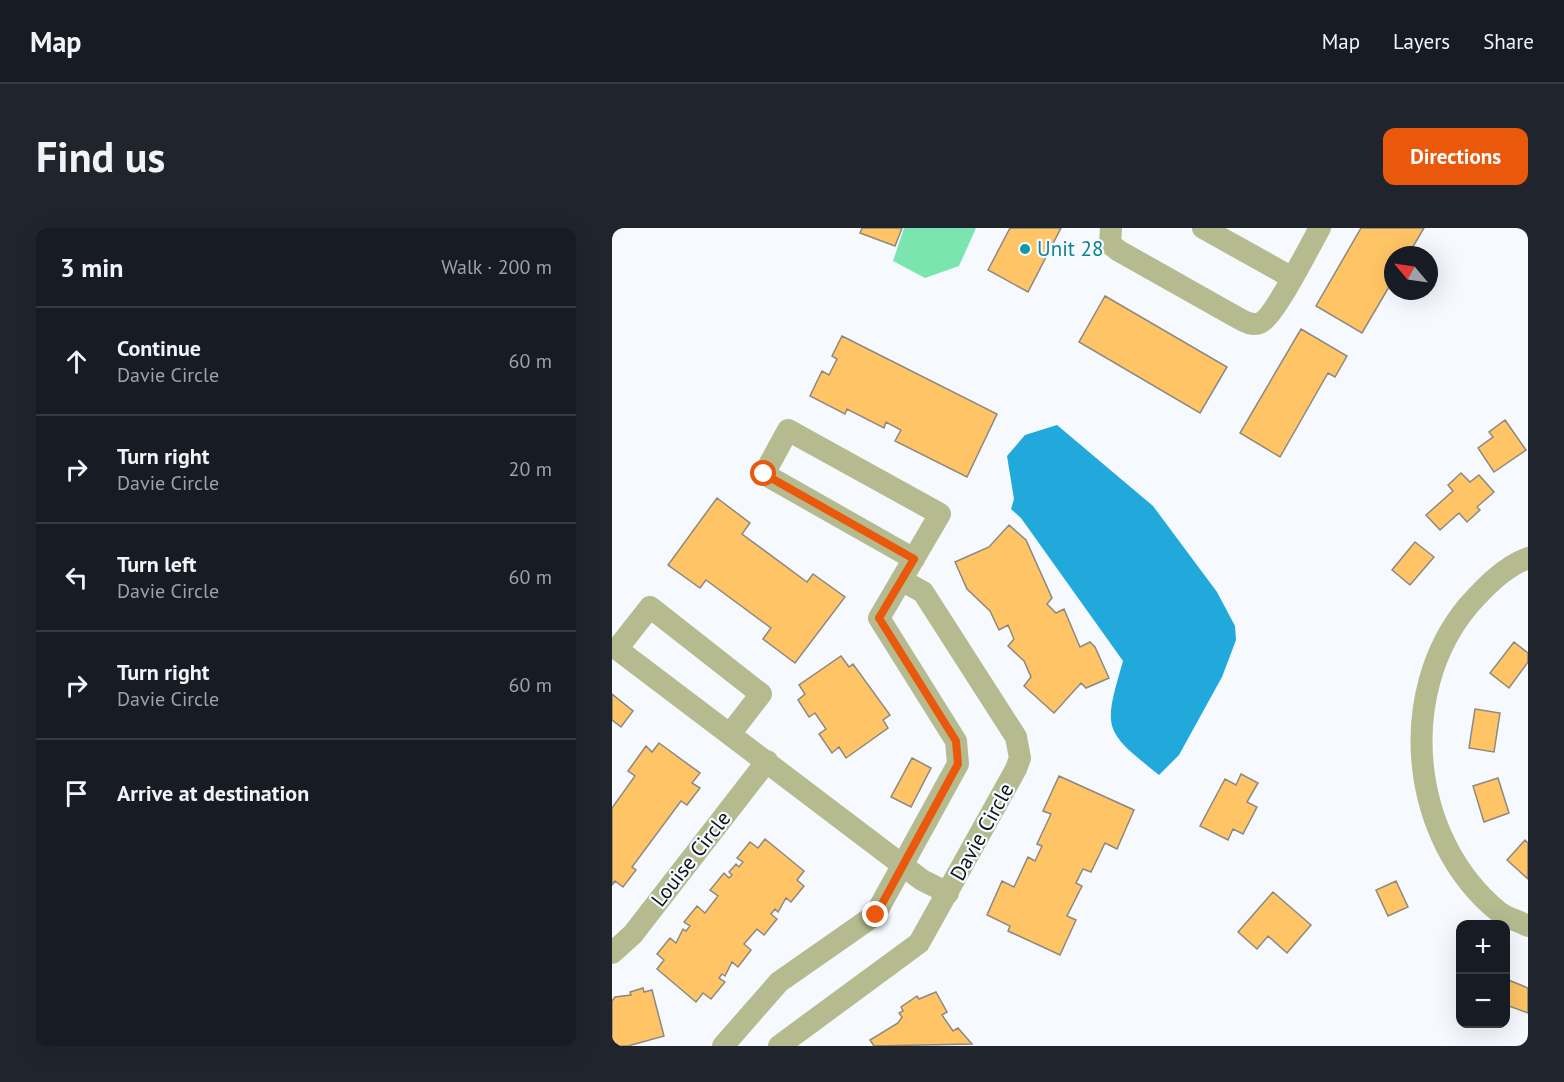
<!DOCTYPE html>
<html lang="en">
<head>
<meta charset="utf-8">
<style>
	:root { --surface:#171b24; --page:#20242c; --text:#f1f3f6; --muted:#9ea1a6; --line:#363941; --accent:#ea580c }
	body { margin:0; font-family:"PT Sans",sans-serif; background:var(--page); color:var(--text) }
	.controls { position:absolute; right:18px; bottom:18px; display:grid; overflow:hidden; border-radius:12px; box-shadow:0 6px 24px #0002 }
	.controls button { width:54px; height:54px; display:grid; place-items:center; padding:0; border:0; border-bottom:2px solid var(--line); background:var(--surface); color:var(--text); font:30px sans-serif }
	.compass { position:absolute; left:772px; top:18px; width:54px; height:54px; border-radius:50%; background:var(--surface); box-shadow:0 6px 24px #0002; rotate:299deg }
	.stop { position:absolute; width:18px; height:18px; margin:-14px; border:4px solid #ea580c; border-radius:50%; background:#fff }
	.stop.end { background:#ea580c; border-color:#fff; box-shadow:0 2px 6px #0008 }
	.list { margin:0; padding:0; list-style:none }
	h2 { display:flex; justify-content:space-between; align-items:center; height:78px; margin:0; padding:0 24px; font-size:26px }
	h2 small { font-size:20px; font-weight:400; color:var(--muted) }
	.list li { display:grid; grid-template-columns:39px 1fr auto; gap:18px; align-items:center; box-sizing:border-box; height:108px; padding:0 24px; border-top:2px solid var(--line) }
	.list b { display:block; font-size:22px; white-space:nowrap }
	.list p { margin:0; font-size:20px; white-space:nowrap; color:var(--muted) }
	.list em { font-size:20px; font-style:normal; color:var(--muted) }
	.icon { flex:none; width:33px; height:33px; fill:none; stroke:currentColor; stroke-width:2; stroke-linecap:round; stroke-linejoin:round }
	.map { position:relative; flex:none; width:916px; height:818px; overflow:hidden; border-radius:12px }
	header { display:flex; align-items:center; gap:36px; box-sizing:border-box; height:84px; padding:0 30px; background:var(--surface); border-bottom:2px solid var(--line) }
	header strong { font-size:28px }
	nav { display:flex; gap:33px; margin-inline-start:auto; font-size:21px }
	.intro { display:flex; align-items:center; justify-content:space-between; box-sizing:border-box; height:144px; padding:0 36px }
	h1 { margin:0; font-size:42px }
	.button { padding:15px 27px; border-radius:12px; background:var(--accent); color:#fff; font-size:21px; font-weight:700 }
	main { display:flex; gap:36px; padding:0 36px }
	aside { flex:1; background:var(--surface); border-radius:12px; box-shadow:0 6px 24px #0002 }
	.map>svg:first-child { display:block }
	.green { fill:#7be5af }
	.water { fill:#21a9dc }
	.building { fill:#fec465; stroke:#8d8880; stroke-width:1.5 }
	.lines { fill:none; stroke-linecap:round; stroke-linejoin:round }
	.minor { stroke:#b5ba8f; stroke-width:22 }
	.route { stroke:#ea580c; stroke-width:8 }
	.culture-dot { fill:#0f9aa8; stroke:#f6faff; stroke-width:2 }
	.labels { text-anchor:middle; stroke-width:4.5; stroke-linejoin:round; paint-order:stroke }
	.culture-label { font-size:21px; fill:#0d838f; stroke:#f6faff; text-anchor:start }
	.street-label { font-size:21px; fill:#0f1113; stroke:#f6faff }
</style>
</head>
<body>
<header>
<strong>Map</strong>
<nav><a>Map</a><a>Layers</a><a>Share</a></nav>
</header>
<div class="intro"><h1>Find us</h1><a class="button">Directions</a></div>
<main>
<aside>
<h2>3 min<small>Walk · 200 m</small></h2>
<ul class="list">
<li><svg class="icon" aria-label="ahead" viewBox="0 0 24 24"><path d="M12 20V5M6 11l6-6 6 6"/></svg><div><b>Continue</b><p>Davie Circle</p></div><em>60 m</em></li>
<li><svg class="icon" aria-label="right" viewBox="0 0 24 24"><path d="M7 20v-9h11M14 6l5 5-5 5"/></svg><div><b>Turn right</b><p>Davie Circle</p></div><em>20 m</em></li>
<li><svg class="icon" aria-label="left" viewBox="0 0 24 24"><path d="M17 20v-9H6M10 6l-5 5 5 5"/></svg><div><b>Turn left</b><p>Davie Circle</p></div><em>60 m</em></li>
<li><svg class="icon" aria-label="right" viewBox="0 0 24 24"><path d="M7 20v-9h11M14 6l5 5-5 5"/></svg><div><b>Turn right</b><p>Davie Circle</p></div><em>60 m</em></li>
<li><svg class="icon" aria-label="arrive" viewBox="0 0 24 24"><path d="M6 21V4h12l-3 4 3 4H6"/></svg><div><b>Arrive at destination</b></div></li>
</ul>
</aside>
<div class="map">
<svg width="916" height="818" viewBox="0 0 916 818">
	<rect width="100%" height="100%" fill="#f6faff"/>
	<path class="green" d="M292,0h72l-17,38 -34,12 -32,-17z"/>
	<path class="water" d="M445,197l96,81 64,86 18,34 1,14 -14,37 -43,78 -20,20c-56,-45 -56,-45 -36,-114l-102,-143 -10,-9 3,-10 -7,-43 18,-21z"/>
	<path class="building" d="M250,0h40l-7,18 -35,-13z
		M398,0h51l-33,64 -40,-22z
		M749,0h63l-16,27h-15v25l-31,53 -46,-27z
		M493,68l122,71 -27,46 -121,-71z
		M689,101l46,27 -12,21 -7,-4 -48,84 -40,-24z
		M230,108l155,78 -30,63 -72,-36 6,-11 -15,-8 -2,6 -37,-19 -2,5 -35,-18 12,-25 7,4 8,-16 -5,-3z
		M893,192l21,30 -32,22 -16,-24 15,-11 -4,-5z
		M849,245l9,9 9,-7 15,17 -17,15 3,3 -13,12 -8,-9 -19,17 -14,-15 27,-24 -5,-6z
		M105,270l33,25 -8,11 65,48 6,-8 32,23 -50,66 -32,-24 8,-11 -65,-48 -6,8 -32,-23z
		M397,297l17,15 26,58 -5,6 9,9 8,-4 16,38 10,-5 5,5 14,31 -23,10 -5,-5 -27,30 -30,-27 7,-9 -7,-16 -16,-15 6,-7 -6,-14 -9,5 -9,-19 -23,-22 -12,-27 34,-15z
		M803,314l19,15 -24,28 -18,-15z
		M902,414l14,11v9l-19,26 -19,-15z
		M229,428l8,11 4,-3 37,51 -7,5 5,8 -42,30 -7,-11 -7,6 -13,-19 7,-5 -11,-16 -6,4 -11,-17 7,-6 -6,-9z
		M0,466l21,17 -12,16 -9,-7z
		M863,481l25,4 -6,39 -25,-4z
		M47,515l41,30 -8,10 8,5 -13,17 -6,-4 -49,66 4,3 -13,17 -8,-6 -3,4v-77l23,-32 -7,-5 18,-25 6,6z
		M300,530l19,10 -20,39 -20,-10z
		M629,546l17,9 -11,19 10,5 -14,27 -10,-5 -5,11 -28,-14 25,-47 11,6z
		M447,548l75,34 -17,39 -12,-6 -14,29 -8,-3 -7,14 6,3 -15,30 9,4 -16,35 -52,-24 2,-5 -23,-11 15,-34 12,6 14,-30 7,4 7,-15 -5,-2 14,-30 -8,-3z
		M886,550l11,35 -25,9 -11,-36z
		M153,611l39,32 -7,9 7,6 -13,16 -5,-4 -8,14 -3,-3 -4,5 6,5 -13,16 -7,-6 -13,15 7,6 -13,17 -6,-5 -7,14 -3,-2 -3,4 6,4 -14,17 -8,-6 -7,9 -39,-33 7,-9 -7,-6 13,-16 6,5 7,-14 3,2 4,-5 -6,-4 13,-16 8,7 13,-17 -8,-6 14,-17 5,5 3,-3 -3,-3 7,-8 3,3 4,-5 -6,-4 13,-16 8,6z
		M913,612l3,3v36l-21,-19z
		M784,653l12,26 -20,9 -12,-26z
		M661,664l38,33 -24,28 -19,-17 -11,13 -19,-17z
		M894,751l22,9v25l-22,-8z
		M31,760l1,4 8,-2 12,46 -36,10h-16v-45l3,-4 16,-2 -1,-3z
		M324,764l11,20 -5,3 11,16 5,-3 14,16 -98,2 -4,-6 28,-17 4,-6 -3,-4 4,-2 -2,-4 16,-11 2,3z"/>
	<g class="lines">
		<path class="minor" d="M499,0l-1,16 9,7 119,67c7,4 15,8 22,5 14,-5 50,-78 60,-95
			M591,0l88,49
			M916,330c-24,9 -43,29 -60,48 -73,88 -58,234 31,306 8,6 20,9 29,14
			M118,506l31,-40 -111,-87 -33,42 305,231 26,13
			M0,725l21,-19 134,-173
			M111,818l56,-64 96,-67 83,-151 -2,-23 -77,-123 61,-104 -152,-84 -24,44 150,85
			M167,818l140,-103 97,-174 4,-11 -4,-21 -93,-145 -22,-12"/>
	</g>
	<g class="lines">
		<path class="route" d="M152,246l150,85 -35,59 77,123 2,23 -82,151"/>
	</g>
	<circle class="culture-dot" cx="413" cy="21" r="6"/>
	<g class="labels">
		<g class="culture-label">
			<text x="425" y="28">Unit 28</text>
		</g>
		<g class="street-label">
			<text transform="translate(370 604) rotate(-61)" y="7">Davie Circle</text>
			<text transform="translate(79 631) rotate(-52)" y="7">Louise Circle</text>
		</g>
	</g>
</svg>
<div class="controls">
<button>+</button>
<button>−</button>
</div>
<svg class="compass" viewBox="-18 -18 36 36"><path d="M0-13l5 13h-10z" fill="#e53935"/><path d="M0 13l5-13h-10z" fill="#9ea1a6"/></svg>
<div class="stop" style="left:152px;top:246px"></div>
<div class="stop end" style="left:264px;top:687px"></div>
</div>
</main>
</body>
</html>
